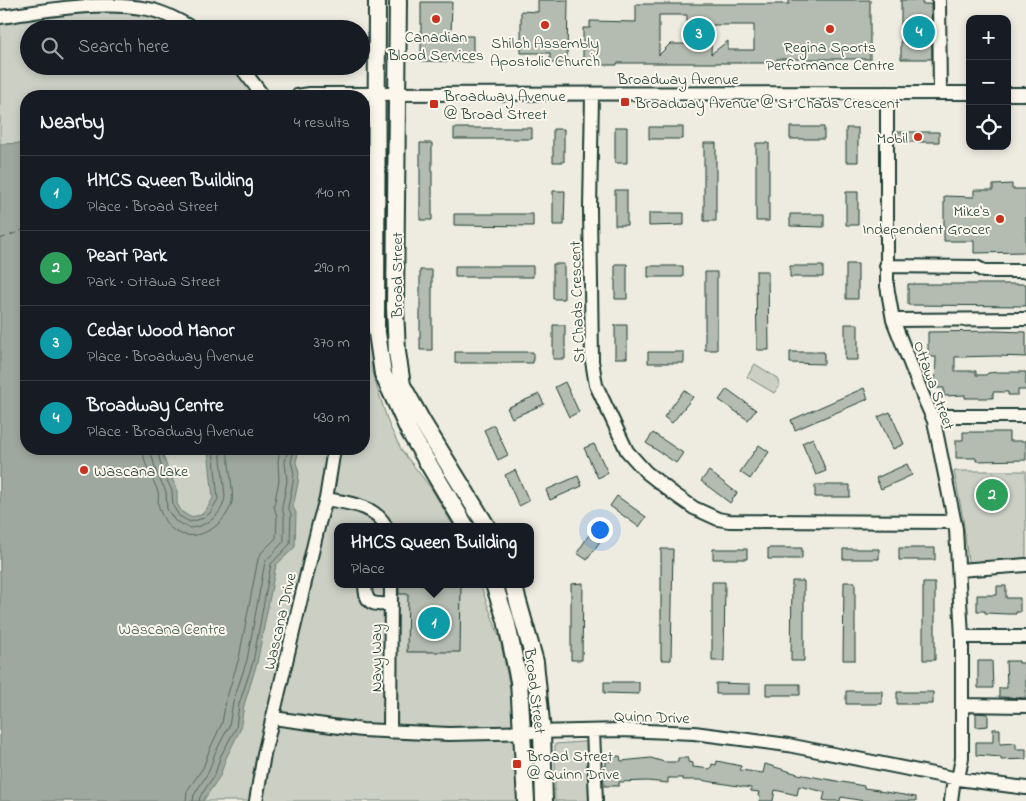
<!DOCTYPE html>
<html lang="en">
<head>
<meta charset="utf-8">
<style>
	:root { --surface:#171b24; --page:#20242c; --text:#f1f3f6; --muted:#9ea1a6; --line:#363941; --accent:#1a73e8 }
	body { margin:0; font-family:"Indie Flower",sans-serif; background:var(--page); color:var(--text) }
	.controls { position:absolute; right:15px; top:15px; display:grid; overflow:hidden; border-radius:10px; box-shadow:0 2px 8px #0003 }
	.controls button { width:45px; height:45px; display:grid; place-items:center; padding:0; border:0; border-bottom:1px solid var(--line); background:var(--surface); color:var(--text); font:25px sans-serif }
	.you { position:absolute; left:599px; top:529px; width:18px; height:18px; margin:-12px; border:4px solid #fff; border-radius:50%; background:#1a73e8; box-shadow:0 0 0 8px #1a73e833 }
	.badge { display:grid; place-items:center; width:32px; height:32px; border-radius:50%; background:var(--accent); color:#fff; font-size:16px; font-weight:700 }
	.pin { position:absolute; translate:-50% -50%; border:2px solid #fff; box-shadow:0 1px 5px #0006 }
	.popup { position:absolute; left:334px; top:523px; width:200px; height:65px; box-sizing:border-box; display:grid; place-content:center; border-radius:10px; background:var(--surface); filter:drop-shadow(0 1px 4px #0005); font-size:16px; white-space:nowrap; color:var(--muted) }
	.popup b { font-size:19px; color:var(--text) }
	.popup::after { content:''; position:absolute; left:50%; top:100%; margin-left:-10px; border:10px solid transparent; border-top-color:var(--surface) }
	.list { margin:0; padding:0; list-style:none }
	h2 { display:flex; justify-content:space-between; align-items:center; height:65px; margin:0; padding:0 20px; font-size:21px }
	h2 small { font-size:16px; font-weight:400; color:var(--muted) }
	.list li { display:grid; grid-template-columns:32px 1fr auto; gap:15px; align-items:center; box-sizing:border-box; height:75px; padding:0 20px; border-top:1px solid var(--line) }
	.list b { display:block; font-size:19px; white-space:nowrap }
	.list p { margin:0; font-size:16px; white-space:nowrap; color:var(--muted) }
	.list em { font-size:16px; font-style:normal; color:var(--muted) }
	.icon { flex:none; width:28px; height:28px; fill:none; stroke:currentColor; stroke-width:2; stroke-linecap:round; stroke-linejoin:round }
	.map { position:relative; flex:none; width:1026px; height:801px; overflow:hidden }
	.search { position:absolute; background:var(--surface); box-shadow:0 2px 8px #0003; left:20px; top:20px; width:350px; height:55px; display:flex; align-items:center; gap:12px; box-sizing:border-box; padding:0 18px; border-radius:28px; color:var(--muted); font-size:19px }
	.panel { position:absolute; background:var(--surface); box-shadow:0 2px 8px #0003; left:20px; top:90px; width:350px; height:365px; border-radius:20px }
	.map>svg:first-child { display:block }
	.green { fill:#cbcfc4; stroke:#75867c }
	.water { fill:#9fa89f; stroke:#6c7d74 }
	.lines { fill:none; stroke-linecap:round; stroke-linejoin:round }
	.shore { stroke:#52685f; stroke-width:1 }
	.ferry { stroke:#455d54; stroke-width:1; stroke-dasharray:6 5; stroke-linecap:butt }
	.building { fill:#b4bbb0; stroke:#1f3d34; fill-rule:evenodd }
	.minor-casing { stroke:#1f3d34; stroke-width:16 }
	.major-casing { stroke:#1f3d34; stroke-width:20 }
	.minor { stroke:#fbf7ec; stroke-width:12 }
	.major { stroke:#fbf7ec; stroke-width:16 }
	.poi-dot { fill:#c8321e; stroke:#fbf7ec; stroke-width:2 }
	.labels { text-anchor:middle; stroke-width:4; stroke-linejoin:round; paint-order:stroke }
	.poi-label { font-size:16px; fill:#1f3d34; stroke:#fbf7ec; text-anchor:start }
	.street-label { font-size:16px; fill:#1f3d34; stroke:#fbf7ec }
	.park-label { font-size:16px; fill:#415a51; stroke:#fbf7ec }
</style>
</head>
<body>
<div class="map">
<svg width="1026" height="801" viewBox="0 0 1026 801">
	<rect width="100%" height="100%" fill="#eeece1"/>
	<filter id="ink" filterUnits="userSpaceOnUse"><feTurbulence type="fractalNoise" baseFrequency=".02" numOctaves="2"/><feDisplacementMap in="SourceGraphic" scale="10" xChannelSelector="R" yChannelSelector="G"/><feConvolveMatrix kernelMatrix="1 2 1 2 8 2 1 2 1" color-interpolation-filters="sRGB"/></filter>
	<g filter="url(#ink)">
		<path class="green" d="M96,0l101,24 5,5h-173v37h218l9,8 16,22h-246v353h338v-353h-73l22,-9h55l4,285 17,53 13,26 29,37 23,39h-116v57h142l20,55 13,64 4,98h-517v-788z
			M755,364l22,14 3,7 -6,8 -27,-16z
			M954,471h72v88l-58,3 -5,-43z
			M595,741l1,60h-41v-57z"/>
		<path class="water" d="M26,143v306h135l6,18 10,23v14l5,8 8,5 11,-2 5,-5 7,-12 -5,-49h91l-3,13 3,11 -1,10 -5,24 3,6 -1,34 -19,18 -19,98 -13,42 -4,25 -14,28 -6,18 -17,25h-203v-657z"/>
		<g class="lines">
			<path class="shore" d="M143,449c0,16 10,28 15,43 1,3 0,7 0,11 1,7 5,15 9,21 21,25 58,5 65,-22 2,-11 -4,-40 -5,-53
				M150,449l6,22 10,21 1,17 8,12 15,7c17,-2 33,-13 35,-32l-5,-47
				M157,449l5,20 10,22 1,15 6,10 11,6 14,-4 6,-5 8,-14 -5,-50
				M186,801l1,-10 16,-23 6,-17 13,-28 4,-23 13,-42 19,-99 4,-7 14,-14 1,-21 -3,-11 5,-26 -1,-19 2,-12
				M193,801l1,-6 15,-24 6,-18 14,-27 4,-24 14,-42 18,-98 19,-21v-25l-2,-9 5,-26 -2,-19 3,-13
				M199,801l1,-4 15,-23 6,-19 15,-27 3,-24 14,-42 18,-98 19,-20 1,-30 -3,-7 5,-25 1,-9 -3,-11 3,-13"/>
			<path class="ferry" d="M0,239l26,-10"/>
		</g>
		<path class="building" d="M538,0h30l-1,63h-17v-10h-29v-42l17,1z
			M789,0h81v59h-93v4h-160v2h-19l-4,-3h-11v-34h7v-7l46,1v-18h153zM659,15h28v29h-17l-11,11zM712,25h42v25h-26v-9l-17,13z
			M901,0h21v4h9l1,55h-31z
			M421,2h31l-1,34h22v26l-52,-1z
			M615,127h12v36h-12z
			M649,127h34v12h-34z
			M790,127h34v12h-34z
			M454,128h78v11h-78z
			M846,128h12v34h-12z
			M553,129h11v33h-11z
			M897,132h42v10h-42z
			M420,143h12v77h-12z
			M704,143h12v78h-12z
			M756,143h13v78h-13z
			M1012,184v5h14v63l-52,1v-12h-30v-45l30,1v-7h19v-5z
			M615,190h12v35h-12z
			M553,191h12l-1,34h-11z
			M846,192h12v33h-12z
			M649,213h35v12l-35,1z
			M454,214h79v12l-79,-1z
			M790,214h34v13l-34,-1z
			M553,264h11v35h-11z
			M615,264h12v35h-12z
			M846,264h12v35h-12z
			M455,266h78v11h-78z
			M648,266h35v11h-35z
			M790,266h33v11h-33z
			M420,270h12v80h-12z
			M756,271h12l1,79h-12z
			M705,272h12v78h-12z
			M908,284h118v22l-118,-1z
			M845,324h13v36h-13z
			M553,325h12v34h-12z
			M615,325h12v33h-12z
			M995,331l31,1v25l-29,-1 -42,1v14h21v4h10l2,-2 11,-1h27v18h-8v5h-10v-3h-15v6h-28v-3l-21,1v-8h-9l1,-31h-8v-25z
			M455,352h78v11h-78z
			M648,352h36v11h-36z
			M790,352h34v12l-34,-1z
			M565,382l14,30 -10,5 -14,-30z
			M864,388l4,11 -73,31 -4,-10z
			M727,389l29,21 -8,10 -29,-20z
			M684,390l9,7 -21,26 -8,-6z
			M539,394l5,10 -32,14 -5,-10z
			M890,412l14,32 -11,5 -15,-32z
			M494,425l14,30 -10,5 -14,-30z
			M963,432h46v9h17v19l-50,1v-3h-20v-18h7z
			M653,433l30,20 -7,10 -30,-20z
			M813,438l13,33 -10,4 -14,-32z
			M594,444l14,29 -10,5 -14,-30z
			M759,445l10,7 -19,27 -10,-7z
			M907,464l5,11 -31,14 -5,-11z
			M515,470l14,31 -10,5 -14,-31z
			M709,471l28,22 -7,10 -29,-22z
			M578,476l4,10 -32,14 -4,-10z
			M815,485h35v12h-35z
			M617,496l29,21 -7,10 -29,-21z
			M595,526l11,7 -19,27 -10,-7z
			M768,548h34v11h-34z
			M899,548h36v12h-36z
			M661,549h12l-2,111h-10z
			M713,549h34v10h-34z
			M843,549h36v10h-36z
			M792,581h12v80h-13z
			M712,582h13l-1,79h-12z
			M844,582h11v78h-12z
			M583,583l-1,77h-11v-76z
			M923,583h12v77h-12z
			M399,584h62l-1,68h-53l1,-58h-9z
			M997,586h9v12h14v14h-4v2h-9l-22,-1v-2h-8v-16h20z
			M978,661h14l1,27h-15z
			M1006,661h13v2h7v35l-27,-1v-9h8z
			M604,682h35v12l-35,-1z
			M716,683l34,1v10h-34z
			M766,684h34v11h-34z
			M846,691h36v13h-36z
			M897,692h36v12h-36z
			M976,713l12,1v12l-12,1z
			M993,729h7v15l16,-1v6h10v10l-25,1v-3l-25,-2v-13h17z
			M620,756l1,5 30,-3 13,4h14v-4h10v4l5,1v4l18,2 1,-5 4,1 1,-4 24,5 -1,4 23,3 2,-9 33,10 66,12v2l15,2v1l37,6v4h-52l-23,-4 -1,4h-12l-5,-1 2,-8 -26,-6 -2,9 -22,-5 -2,11h-14l1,-5h-2l1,-4 -8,-1v-3l-51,-8h-17v-2h-15v5l-21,-2 -28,1v4h-15l-1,-20h3v-5h5l-1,-4z"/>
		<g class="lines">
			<defs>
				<path id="minor" d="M939,0l1,93
					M0,17c49,-7 100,-17 148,-8 16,3 32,12 46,20
					M240,66l23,30
					M887,93v193l6,34 30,76 11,25 22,108 6,108v121l-4,21
					M1007,94h19
					M592,95l-2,113 2,153 4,24 31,66 19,21 28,22 20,14 24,11 11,2 225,1
					M297,96l13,-2 660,-1
					M886,266l90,1 8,4h42
					M893,320l133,-1
					M934,421l12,-5h80
					M326,499c21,4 50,6 60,28
					M959,570l67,-5
					M365,584c0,21 8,21 26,20
					M962,637h64
					M962,705l64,1
					M273,718l89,12 87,4 173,-4 72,3 94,12 170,34 68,9
					M593,731l3,70
					M390,732l1,-148
					M256,801l8,-47 55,-231 7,-24 8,-50
					M951,801l3,-23"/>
				<path id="major" d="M377,0l-1,326 7,48 26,57 57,96
					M398,0l-3,308 2,44 5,33 21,38 64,104
					M494,584l12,36 13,61 7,120
					M513,584l22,78 7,70 2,69"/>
			</defs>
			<use href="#minor" class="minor-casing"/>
			<use href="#major" class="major-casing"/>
			<use href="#minor" class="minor"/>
			<use href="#major" class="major"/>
		</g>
	</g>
	<g class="poi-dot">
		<circle cx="436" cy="19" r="5"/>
		<circle cx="545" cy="25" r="5"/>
		<circle cx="830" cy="29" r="5"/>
		<rect x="620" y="97" width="10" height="10" rx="2.5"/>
		<rect x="429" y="99" width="10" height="10" rx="2.5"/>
		<circle cx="918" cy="137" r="5"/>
		<circle cx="1000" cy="219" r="5"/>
		<circle cx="84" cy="470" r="5"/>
		<rect x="512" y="759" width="10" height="10" rx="2.5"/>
	</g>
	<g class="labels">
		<g class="poi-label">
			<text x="436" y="42" text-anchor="middle">Canadian<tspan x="436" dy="18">Blood Services</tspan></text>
			<text x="545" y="48" text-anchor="middle">Shiloh Assembly<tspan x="545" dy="18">Apostolic Church</tspan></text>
			<text x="830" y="52" text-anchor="middle">Regina Sports<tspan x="830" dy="18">Performance Centre</tspan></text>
			<text x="444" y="101">Broadway Avenue<tspan x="444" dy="18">@ Broad Street</tspan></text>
			<text x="635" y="108">Broadway Avenue @ St Chads Crescent</text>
			<text x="908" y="143" text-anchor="end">Mobil</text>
			<text x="990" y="216" text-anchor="end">Mike's<tspan x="990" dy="18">Independent Grocer</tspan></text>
			<text x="94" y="476">Wascana Lake</text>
			<text x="527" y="761">Broad Street<tspan x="527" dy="18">@ Quinn Drive</tspan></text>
		</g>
		<g class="street-label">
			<text x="678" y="84">Broadway Avenue</text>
			<text transform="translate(396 275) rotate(-90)" y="6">Broad Street</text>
			<text transform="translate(576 302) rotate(-92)" y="6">St Chads Crescent</text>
			<text transform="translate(935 385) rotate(70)" y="6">Ottawa Street</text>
			<text transform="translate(279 621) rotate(-77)" y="6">Wascana Drive</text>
			<text transform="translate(375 658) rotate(-90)" y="6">Navy Way</text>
			<text transform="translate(536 691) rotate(83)" y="6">Broad Street</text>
			<text transform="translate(652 716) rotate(2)" y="6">Quinn Drive</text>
		</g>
		<g class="park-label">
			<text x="172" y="634">Wascana Centre</text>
		</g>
	</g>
</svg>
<div class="controls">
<button>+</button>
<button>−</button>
<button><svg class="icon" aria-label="locate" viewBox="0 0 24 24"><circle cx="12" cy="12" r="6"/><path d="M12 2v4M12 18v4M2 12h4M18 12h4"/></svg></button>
</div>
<div class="you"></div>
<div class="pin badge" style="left:434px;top:623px;background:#0f9aa8">1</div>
<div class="popup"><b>HMCS Queen Building</b>Place</div>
<div class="pin badge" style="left:992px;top:495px;background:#2e9e5b">2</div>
<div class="pin badge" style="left:699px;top:34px;background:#0f9aa8">3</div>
<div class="pin badge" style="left:919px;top:32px;background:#0f9aa8">4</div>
<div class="search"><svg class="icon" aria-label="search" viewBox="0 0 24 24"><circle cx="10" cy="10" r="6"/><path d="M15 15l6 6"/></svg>Search here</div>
<section class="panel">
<h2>Nearby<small>4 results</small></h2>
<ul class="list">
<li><span class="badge" style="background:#0f9aa8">1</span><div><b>HMCS Queen Building</b><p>Place · Broad Street</p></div><em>140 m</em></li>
<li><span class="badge" style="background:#2e9e5b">2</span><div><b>Peart Park</b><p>Park · Ottawa Street</p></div><em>290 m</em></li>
<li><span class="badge" style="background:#0f9aa8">3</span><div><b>Cedar Wood Manor</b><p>Place · Broadway Avenue</p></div><em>370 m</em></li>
<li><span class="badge" style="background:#0f9aa8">4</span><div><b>Broadway Centre</b><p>Place · Broadway Avenue</p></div><em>430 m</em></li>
</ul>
</section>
</div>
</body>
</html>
